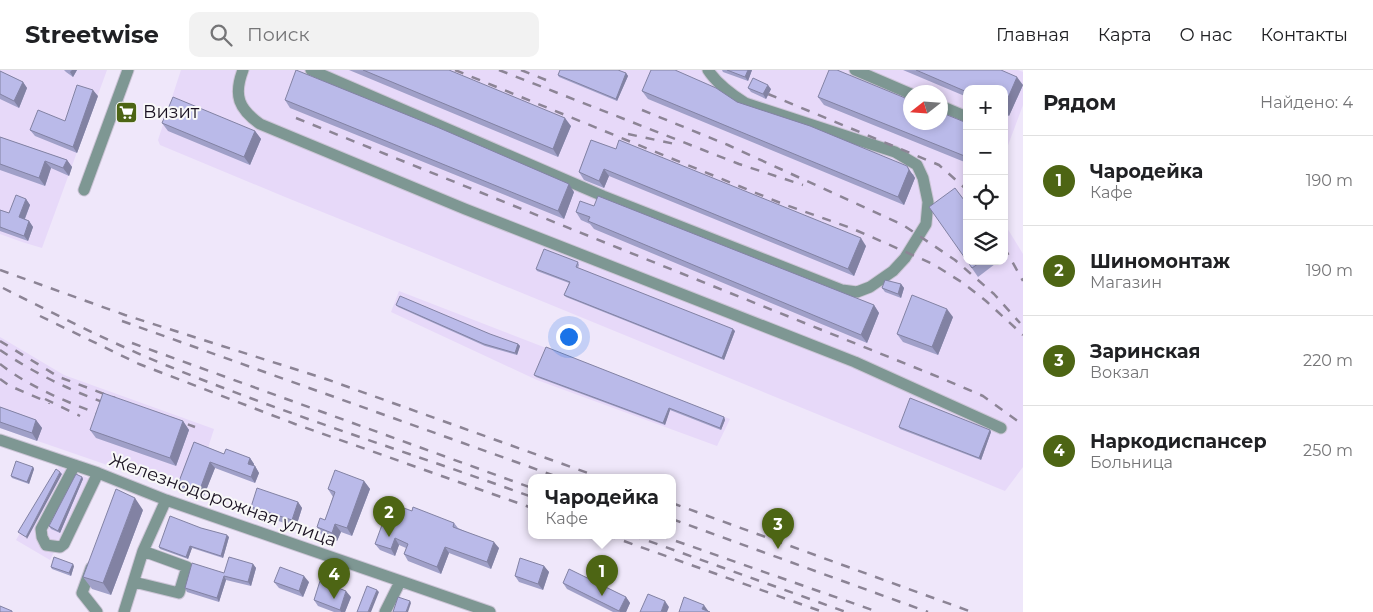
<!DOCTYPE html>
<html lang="ru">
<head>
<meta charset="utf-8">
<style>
	:root { --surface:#fff; --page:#f2f2f2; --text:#202124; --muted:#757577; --line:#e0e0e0; --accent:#4d6514 }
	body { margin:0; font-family:Montserrat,sans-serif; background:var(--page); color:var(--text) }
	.controls { position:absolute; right:15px; top:15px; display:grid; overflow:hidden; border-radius:10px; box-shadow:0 2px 8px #0003 }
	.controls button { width:45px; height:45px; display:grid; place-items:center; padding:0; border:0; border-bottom:1px solid var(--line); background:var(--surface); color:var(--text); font:25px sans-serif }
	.compass { position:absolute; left:903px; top:15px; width:45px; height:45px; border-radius:50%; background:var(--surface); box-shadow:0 2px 8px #0003; rotate:253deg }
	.you { position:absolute; left:568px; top:266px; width:18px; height:18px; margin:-12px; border:4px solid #fff; border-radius:50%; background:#1a73e8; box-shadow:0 0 0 8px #1a73e833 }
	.badge { display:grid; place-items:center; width:32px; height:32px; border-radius:50%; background:var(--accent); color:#fff; font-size:16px; font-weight:700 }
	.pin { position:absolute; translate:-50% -41px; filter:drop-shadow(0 1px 2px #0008) }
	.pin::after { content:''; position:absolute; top:26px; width:18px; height:15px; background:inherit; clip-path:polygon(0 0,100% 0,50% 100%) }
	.popup { position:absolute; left:528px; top:404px; width:148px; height:65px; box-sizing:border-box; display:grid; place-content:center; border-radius:10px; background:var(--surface); filter:drop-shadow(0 1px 4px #0005); font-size:16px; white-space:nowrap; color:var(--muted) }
	.popup b { font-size:19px; color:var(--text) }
	.popup::after { content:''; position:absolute; left:50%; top:100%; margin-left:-10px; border:10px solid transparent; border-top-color:var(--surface) }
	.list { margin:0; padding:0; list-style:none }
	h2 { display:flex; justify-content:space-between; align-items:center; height:65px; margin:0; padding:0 20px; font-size:21px }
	h2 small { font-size:16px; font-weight:400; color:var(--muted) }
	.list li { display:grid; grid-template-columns:32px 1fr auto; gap:15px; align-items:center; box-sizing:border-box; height:90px; padding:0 20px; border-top:1px solid var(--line) }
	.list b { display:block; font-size:19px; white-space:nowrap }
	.list p { margin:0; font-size:16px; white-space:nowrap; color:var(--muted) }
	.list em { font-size:16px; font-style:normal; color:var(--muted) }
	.icon { flex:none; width:28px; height:28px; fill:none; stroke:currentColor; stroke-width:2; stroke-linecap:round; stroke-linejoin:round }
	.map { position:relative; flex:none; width:1023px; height:542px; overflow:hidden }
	header { display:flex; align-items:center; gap:30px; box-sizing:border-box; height:70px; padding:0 25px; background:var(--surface); border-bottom:1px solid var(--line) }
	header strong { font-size:24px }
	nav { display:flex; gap:28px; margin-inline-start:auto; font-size:18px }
	.search { width:350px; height:45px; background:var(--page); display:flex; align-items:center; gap:12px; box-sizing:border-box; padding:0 18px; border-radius:10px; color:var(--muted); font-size:19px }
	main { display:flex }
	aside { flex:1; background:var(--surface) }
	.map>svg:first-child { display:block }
	.built { fill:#e7d9f9; fill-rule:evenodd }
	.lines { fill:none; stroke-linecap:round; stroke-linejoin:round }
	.minor-casing { stroke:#cdc5d7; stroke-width:13 }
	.minor { stroke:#7e9793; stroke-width:11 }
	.rail { stroke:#8c8495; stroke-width:2.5; stroke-dasharray:9 9; stroke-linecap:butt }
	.wall { fill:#a0a0c8 }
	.shaded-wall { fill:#8282a3 }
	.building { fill:#babae9; stroke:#8282a3 }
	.labels { text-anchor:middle; stroke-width:4; stroke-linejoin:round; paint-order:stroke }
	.poi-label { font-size:18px; fill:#1a1222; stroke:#f8f8f8; text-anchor:start }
	.street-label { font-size:18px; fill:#1a1222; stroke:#f8f8f8 }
</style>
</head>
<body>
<header>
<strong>Streetwise</strong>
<div class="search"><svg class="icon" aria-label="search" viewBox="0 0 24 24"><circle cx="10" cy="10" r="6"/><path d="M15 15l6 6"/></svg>Поиск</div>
<nav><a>Главная</a><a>Карта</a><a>О нас</a><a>Контакты</a></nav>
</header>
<main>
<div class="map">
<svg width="1023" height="542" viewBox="0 0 1023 542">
	<rect width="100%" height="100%" fill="#efe7fa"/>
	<path class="built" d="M0,0h107l-65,178 -20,-6 -22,-8z
		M181,0h837l5,2v33l-19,51v-67h-37v172h37v-38l19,31v213l-18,24 -576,-236 -144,-58 -125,-52 -2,-5zM911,22h30v30h-30z
		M399,221l331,128 -13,27 -180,-66 -146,-68z
		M0,267l64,38 150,54 -7,22 12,5 -16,42 -203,-70z
		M59,397l32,12 -41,81 -34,-20z"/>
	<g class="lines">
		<defs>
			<path id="minor" d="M243,0c-10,26 -4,39 17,54l205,85 390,153 146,66
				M311,0l292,126 239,94 15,2 13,-5 23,-16 12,-13 21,-34 2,-22 -5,-24 -6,-13 -22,-13 -150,-49c-14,-9 -28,-19 -37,-33
				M855,0l56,24
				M941,36l26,11
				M84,120l44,-120
				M0,370l98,33 68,27 324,112
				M75,395l-34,64 1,8 4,8 14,2 4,-3 34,-71
				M91,498l-9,25 15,19
				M134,512l45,11 8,-26 -44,-16
				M124,542l19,-61 23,-51
				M385,542l15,-30"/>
		</defs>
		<use href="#minor" class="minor-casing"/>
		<use href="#minor" class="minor"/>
		<path class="rail" d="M455,0l328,134 68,24 82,36 30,19 23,18 37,34
			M499,0l240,94 64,21
			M521,0l25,10
			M768,24l171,71 28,25
			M642,40l86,35 175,80 52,35 39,34 26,29
			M296,48l645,260 42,18 40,29
			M628,64l47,10
			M1004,177l19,34
			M0,200l125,45 201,64 273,98
			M3,218c54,27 108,55 165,78 119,49 243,87 364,131
			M40,246l99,48 156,60 237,84
			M122,251l436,156
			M0,271l59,36 56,21
			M132,273l400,145
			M0,280c34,23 69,40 108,54
			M0,294c31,24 67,38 104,52
			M0,309l10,7 40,17
			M45,329l35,17
			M171,348l24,9
			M672,433l300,109
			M672,449l256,93
			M607,465l216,77
			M632,465l214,77
			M659,465l219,77"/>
	</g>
	<path class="wall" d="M64,0h13l-4,7 -7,-5z
		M349,0h100l122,56 -13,31z
		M722,0h30l-4,11 -25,-9z
		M903,0h98l22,15 -14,31 -5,-2v-25h-37v8z
		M0,1l23,11 4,6 -8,20 -19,-9z
		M626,3l2,3 -11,25 -58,-24 -1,-2z
		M748,18l23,1 -5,10 -15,-7z
		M642,21l271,83 2,4 -11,27 -256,-106z
		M98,26l-21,57 -42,-17 -5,-6 35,-9z
		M818,27l149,26v40l-143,-58z
		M285,30l289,92 -10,27 -274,-111z
		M131,35l1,2 -4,12 -8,-3 -1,-2z
		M162,53l93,8 6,8 -11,26 -82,-34z
		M0,67l67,23 5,7 -3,9 -18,-8 -6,18 -45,-16z
		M591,70l275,106 -12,30 -245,-100 -5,12 -20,-8 -5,-8z
		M26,129l4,6 -5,14 4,2 4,6 -5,14 -28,-10v-21l9,3z
		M594,136l280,99 5,8 -12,30 -273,-114 -4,-5 -9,-4 -5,-8z
		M967,191h32l-21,16z
		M578,192l1,3 -1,3 157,63 -11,29 -158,-63 -2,-2 5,-12 -32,-12 -1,-2z
		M901,214l3,4 -3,10 -16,-6 -3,-4z
		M396,235l122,39 2,2 -3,9 -32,-9 -87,-39z
		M953,247l-15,38 -35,-13 -6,-8z
		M534,305l190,42 1,3 -4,10 -51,-20 -5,15 -129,-48z
		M0,337l36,13 6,8 -5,13 -37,-13z
		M183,351l6,9 -13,36 -80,-28 -6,-8z
		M899,357l91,3 1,2 -10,28 -81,-31z
		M194,372l30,12 26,4 4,6v2h1l4,7 -4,10 -40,-15 -12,30 -21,-8 -4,-6z
		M33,397l1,2 -5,15 -17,-6 -1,-2z
		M82,407l1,2 -23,54 -9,-4 -2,-3z
		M364,411l6,8 -18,47 -11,-4 -4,9 -15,-5 -5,-9 8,-7 8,-23 -5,-8z
		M298,432l4,6 -6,19 -41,-14 -4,-6z
		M143,440l-32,85 -19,-6 -9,-12z
		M412,441l42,12 4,5 41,20 -8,21 -42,-16 -8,21 -33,-13 -4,-7 2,-6 -7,-3 -4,11 -15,-6 -5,-6z
		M201,458l28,9 -6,21 -31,-10 -4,11 -28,-10 -1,-2z
		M253,494l3,4 -5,18 -25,-6 -7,22 -32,-10 -2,-4 39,-15z
		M74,496l-3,10 -19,-7 -1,-2z
		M544,496l5,6 -6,18 -24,-8 -4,-6z
		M274,512h35l-6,15 -24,-9z
		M563,513l63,14 4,6 -4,9h-13l-46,-23z
		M351,527l-6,15h-11l-16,-6 -4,-6z"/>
	<path class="shaded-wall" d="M72,0h5l-4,7 -3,-5z
		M748,0h4l-4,11 -3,-4z
		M626,3l2,3 -11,25 -1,-2z
		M1017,7l6,8 -14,31 -5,-8v-1z
		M23,12l4,6 -8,20 -5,-7z
		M768,15l3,4 -5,10 -3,-5z
		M93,20l5,6 -21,57 -4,-6z
		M131,35l1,2 -4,12 -2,-2z
		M565,48l6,8 -13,31 -5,-8z
		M255,61l6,8 -11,26 -6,-8z
		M67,90l5,7 -3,9 -6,-8z
		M45,91l6,7 -6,18 -6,-8z
		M907,96l8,12 -11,27 -6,-8z
		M604,99l5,7 -5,12 -5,-7z
		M569,114l5,8 -10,27 -6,-8z
		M26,129l4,6 -7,18 -4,-6z
		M29,151l4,6 -5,14 -4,-5z
		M861,168l5,8 -12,30 -6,-7z
		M901,214l3,4 -3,10 -3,-4z
		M874,235l5,8 -12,30 -6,-8z
		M947,239l6,8 -15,38 -6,-8z
		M733,259l2,2 -11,29 -2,-2z
		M518,274l2,2 -3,9 -2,-2z
		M669,338l1,2 -5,15 -2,-2z
		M724,347l1,3 -4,10 -1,-2z
		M36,350l6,8 -5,13 -5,-8z
		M183,351l6,9 -13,36 -6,-8z
		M990,360l1,2 -10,28 -2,-2z
		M250,388l4,6 -2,6 -4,-6z
		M210,392l5,6 -12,30 -4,-6z
		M255,396l4,7 -4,10 -4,-6z
		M33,397l1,2 -5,15 -2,-2z
		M60,402l2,2 -35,65 -1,-2z
		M82,407l1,2 -23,54 -2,-2z
		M364,411l6,8 -18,47 -5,-8z
		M135,428l8,12 -32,85 -8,-12z
		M298,432l4,6 -6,19 -4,-7z
		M335,454l6,8 -4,9 -5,-8z
		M227,465l2,2 -6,21 -2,-2z
		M395,468l4,7 -4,11 -4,-7z
		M494,472l5,6 -8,21 -4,-7z
		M190,476l2,2 -4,11 -2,-2z
		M445,477l4,6 -8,21 -4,-7z
		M73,494l1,2 -3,10 -2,-3z
		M253,494l3,4 -5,18 -3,-4z
		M544,496l5,6 -6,18 -5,-6z
		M224,506l2,4 -7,22 -2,-4z
		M304,506l5,6 -6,15 -4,-6z
		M377,520l2,2 -8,20h-3z
		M346,521l5,6 -6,15h-4l-1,-2z
		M626,527l4,6 -4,9h-6l-1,-1z
		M410,531l1,2 -3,9h-2z
		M665,531l4,6 -2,5h-6z
		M704,535l5,7 -7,-3z"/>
	<path class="building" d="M296,0l141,57 132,57 -11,27 -273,-111z
		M363,0h86l116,48 -12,31z
		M560,0h58l8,3 -10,26 -58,-24z
		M651,0h24l41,18 21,14 73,24 97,40 2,4 -11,27 -256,-106z
		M727,0h21l-3,7z
		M829,0h8l73,30v22h30v-10l27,11v34l-149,-60z
		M916,0h85l16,7 -13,30v-18h-37v3z
		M0,1l23,11 -9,19 -14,-7z
		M753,8l15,7 -5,9 -15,-6z
		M77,15l16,5 -20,57 -43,-17 8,-20 27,11z
		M173,27l82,34 -11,26 -82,-34z
		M123,32l8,3 -5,12 -7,-3z
		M0,67l67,23 -4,8 -18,-7 -6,17 -39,-14z
		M591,70l25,9 3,-9 242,98 -13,31 -244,-100 -5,12 -20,-9z
		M955,118l12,16v57l-38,-54z
		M16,125l10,4 -7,18 10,4 -5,15 -24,-9v-17l9,3z
		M598,126l276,109 -13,30 -273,-114 2,-4 -14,-5 4,-11 14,5z
		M544,179l34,13 -2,5 157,62 -11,29 -158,-63 6,-13 -34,-13z
		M967,191h15l-10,7z
		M885,210l16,4 -3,10 -16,-6z
		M912,225l35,14 -15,38 -35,-13z
		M400,226l90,38 28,10 -3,9 -31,-9 -88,-39z
		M546,277l178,70 -4,11 -51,-20 -6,15 -129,-48z
		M103,323l80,28 -13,37 -80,-28z
		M910,328l80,32 -11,28 -80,-31z
		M0,337l36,13 -4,13 -32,-11z
		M194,372l30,12 2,-5 24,9 -2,6 7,2 -4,11 -41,-15 -11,30 -21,-8z
		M16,391l17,6 -6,15 -16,-6z
		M56,399l4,3 -34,65 -8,-5z
		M335,400l29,11 -17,47 -12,-4 -3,9 -15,-6 3,-9 5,2 10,-28 -7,-3z
		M76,404l6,3 -24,54 -9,-5z
		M257,418l41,14 -6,18 -41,-13z
		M116,419l19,9 -32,85 -20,-6z
		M390,433l22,8 1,-4 41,16 -1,4 41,15 -7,20 -42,-15 -8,20 -33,-13 4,-10 -13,-6 -4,11 -16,-5z
		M170,446l31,12 26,7 -6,21 -31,-10 -4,11 -27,-10z
		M54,487l19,7 -4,9 -18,-6z
		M229,487l24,7 -5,18 -24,-6 -7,22 -32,-10 7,-25 32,10z
		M520,488l24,8 -6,18 -23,-8z
		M280,497l24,9 -5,15 -25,-9z
		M569,499l57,28 -7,14 -56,-28z
		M320,511l26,10 -6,19 -26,-10z
		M367,516l10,4 -9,22h-11z
		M648,524l17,7 -4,11h-21z
		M398,527l12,4 -4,11h-13z
		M684,527l20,8 -2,4 8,3h-31z
		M0,536l12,5v1h-12z"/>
	<defs>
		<symbol id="supermarket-square" viewBox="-11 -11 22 22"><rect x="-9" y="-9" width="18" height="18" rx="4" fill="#4d6514" stroke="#f8f8f8"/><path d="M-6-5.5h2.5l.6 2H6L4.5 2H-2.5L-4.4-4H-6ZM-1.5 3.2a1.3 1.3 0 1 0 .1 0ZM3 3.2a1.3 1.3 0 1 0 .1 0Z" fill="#fff"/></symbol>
	</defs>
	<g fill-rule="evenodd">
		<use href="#supermarket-square" x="114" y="30" width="25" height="25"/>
	</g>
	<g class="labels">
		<g class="poi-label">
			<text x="143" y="48">Визит</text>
		</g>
		<g class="street-label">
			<text transform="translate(223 430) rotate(20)" y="6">Железнодорожная улица</text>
		</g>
	</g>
</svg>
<div class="controls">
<button>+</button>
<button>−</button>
<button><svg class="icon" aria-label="locate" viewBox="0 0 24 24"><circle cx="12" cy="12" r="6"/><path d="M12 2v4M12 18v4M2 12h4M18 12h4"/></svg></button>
<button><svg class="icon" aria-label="layers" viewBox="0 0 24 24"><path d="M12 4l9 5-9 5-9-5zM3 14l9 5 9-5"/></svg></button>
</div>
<svg class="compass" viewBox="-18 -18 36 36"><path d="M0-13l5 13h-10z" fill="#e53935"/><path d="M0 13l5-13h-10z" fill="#757577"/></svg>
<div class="you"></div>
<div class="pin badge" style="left:602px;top:526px">1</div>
<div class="popup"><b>Чародейка</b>Кафе</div>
<div class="pin badge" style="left:389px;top:467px">2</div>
<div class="pin badge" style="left:778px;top:479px">3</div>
<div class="pin badge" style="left:334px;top:529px">4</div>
</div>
<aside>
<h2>Рядом<small>Найдено: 4</small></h2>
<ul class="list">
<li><span class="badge">1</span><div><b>Чародейка</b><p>Кафе</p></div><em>190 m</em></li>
<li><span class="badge">2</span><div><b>Шиномонтаж</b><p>Магазин</p></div><em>190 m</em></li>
<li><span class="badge">3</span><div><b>Заринская</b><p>Вокзал</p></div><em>220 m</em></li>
<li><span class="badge">4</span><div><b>Наркодиспансер</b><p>Больница</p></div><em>250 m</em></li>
</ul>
</aside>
</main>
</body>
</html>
